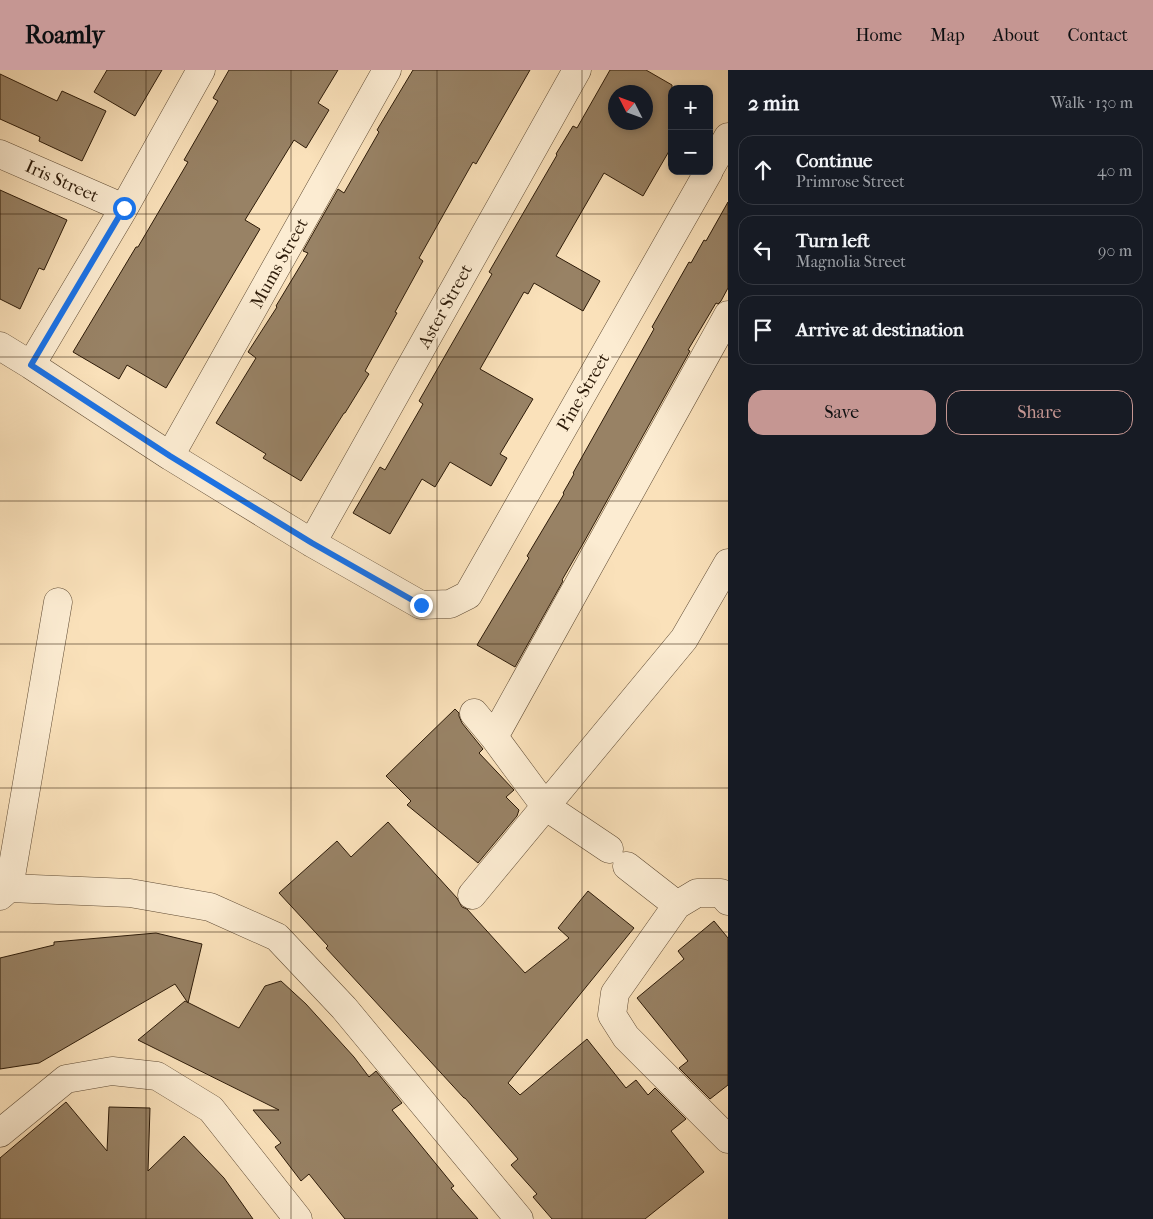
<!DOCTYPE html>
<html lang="en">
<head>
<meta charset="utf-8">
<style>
	:root { --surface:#171b24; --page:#242831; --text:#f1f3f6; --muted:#9ea1a6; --line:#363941; --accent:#c59692 }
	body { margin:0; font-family:"IM FELL French Canon",serif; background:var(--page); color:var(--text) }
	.controls { position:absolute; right:15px; top:15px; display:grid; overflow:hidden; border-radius:10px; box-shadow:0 2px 8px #0003 }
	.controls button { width:45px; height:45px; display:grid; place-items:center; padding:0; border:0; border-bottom:1px solid var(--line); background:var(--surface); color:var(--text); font:25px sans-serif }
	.compass { position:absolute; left:608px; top:15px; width:45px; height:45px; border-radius:50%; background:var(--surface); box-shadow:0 2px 8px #0003; rotate:312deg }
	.stop { position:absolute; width:15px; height:15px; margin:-11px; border:4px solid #1a73e8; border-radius:50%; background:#fff }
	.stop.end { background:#1a73e8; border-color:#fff; box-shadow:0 1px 5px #0008 }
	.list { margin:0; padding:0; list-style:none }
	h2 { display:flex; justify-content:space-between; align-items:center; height:65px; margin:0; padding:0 20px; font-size:21px }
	h2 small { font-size:16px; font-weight:400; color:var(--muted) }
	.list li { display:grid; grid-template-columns:32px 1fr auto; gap:15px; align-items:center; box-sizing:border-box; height:70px; margin:0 10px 10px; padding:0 10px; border:1px solid var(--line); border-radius:15px }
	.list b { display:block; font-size:19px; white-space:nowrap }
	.list p { margin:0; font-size:16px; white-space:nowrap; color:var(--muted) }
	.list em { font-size:16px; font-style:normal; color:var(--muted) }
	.actions { display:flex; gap:10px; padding:15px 20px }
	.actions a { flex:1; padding:11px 0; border:1px solid var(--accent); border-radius:15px; text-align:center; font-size:18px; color:var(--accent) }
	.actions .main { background:var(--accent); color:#111 }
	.icon { flex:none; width:28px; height:28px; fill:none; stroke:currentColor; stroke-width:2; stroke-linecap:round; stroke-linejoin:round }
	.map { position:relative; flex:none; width:728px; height:1149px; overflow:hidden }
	header { display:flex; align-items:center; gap:30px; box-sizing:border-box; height:70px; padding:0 25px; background:var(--accent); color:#111 }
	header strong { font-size:24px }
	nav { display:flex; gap:28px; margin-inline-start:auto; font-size:18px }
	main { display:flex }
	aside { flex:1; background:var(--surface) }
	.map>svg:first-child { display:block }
	.building { fill:#988265; stroke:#2d1b09; fill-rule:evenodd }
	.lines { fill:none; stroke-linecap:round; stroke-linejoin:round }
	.minor-casing { stroke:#604c35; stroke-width:29 }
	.minor { stroke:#fcecd2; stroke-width:28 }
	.route { stroke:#1a73e8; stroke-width:6 }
	.grid { fill:none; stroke:#2d1b09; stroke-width:1; stroke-opacity:0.55 }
	.labels { text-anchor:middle; stroke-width:5; stroke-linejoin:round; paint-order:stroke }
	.street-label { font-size:18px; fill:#2d1b09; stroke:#fcecd2 }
</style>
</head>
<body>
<header>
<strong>Roamly</strong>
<nav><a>Home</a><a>Map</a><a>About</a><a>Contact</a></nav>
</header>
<main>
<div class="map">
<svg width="728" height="1149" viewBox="0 0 728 1149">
	<rect width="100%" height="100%" fill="#fae1ba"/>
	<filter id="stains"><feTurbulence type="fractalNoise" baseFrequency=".004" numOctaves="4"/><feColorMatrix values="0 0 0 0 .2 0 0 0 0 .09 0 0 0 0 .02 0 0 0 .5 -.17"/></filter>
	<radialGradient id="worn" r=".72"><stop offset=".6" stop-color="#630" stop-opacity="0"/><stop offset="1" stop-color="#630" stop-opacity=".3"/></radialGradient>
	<path class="building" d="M107,0h55l-27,46 -41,-24z
		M229,0h109l-20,33 11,7 -23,38 -12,-8 -49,80 15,9 -94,159 -39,-23 -8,14 -46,-27 63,-105h2l50,-85 -4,-2 34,-59 -5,-3z
		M413,0h117l-54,94 -3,-2 -54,96 4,3 -28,51 2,1 -32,58 4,3 -24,39h-1l-43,68 -38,-23 3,-4 -50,-31 40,-65 -8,-6 29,-45 -1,-1 32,-53 -5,-2 35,-62 6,4 35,-61 -2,-2z
		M610,0h36l26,15v61l-29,50 -39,-23 -48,83 44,25 -17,30 -49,-28 -6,11 -4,-2 -44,77 53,30 -33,55 7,4 -16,28 -41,-24 -15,25 -13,-8 -32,55 -37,-21 27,-46 5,3 38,-66 -4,-3 73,-127 -3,-2 68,-117 -1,-1 17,-28 4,2zM616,22h30v30h-30z
		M0,4l57,27 5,-10 44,20 -24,50 -43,-20 1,-4 -40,-18z
		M0,120l67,30 -23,50 -5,-2 -19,41 -20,-10z
		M728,132v86l-7,13 -3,3 -2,-1 -28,47 2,1 -106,191 -22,38 1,1 -48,86 -38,-22 52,-87 -2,-2 37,-62 -1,-1 11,-19 -1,-1 81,-144 -2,-2 37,-65 2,1 13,-23 2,1z
		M455,639l4,4v3l3,7 21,26 -4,4 35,37 -8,7 13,13 -2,6 -39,47 -71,-58 4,-4 -25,-25z
		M388,752l69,76 5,9 5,2 58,64 44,-35 -11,-10 30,-37 46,37 -126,155 12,12 67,-56 39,49 10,-8 12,15 7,-7 31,31 -15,12 33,41 -59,47h-93l-19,-22 4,-3 -26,-29 7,-6 -53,-61h-1l-138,-150 2,-2 -49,-53 58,-52 14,16z
		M714,851l14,17v147l-18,14 -31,-31 9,-7 -51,-63 47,-39 -6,-8z
		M156,863l46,11 -14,59 -13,-19 -136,79 -39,6v-111l54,-13v-3z
		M281,911l25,23 48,53 15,20 7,-6 26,32 -10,7 62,76 -3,2 27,31h-133l-36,-45 -8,7 -26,-34 6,-4 -28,-33h26l-141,-70 47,-39 54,27 26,-42z
		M66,1032l41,49 2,-44 41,1 -2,63 36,-35 40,42 29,41h-253v-61z"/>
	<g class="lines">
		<defs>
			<path id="minor" d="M0,84l124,54
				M709,100l19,-33
				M0,276l31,19 139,91 142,87 109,62 29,-1 18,-9 241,-424
				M31,295l93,-157 77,-138
				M170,386l217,-386
				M312,473l265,-473
				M474,643l20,24 51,69 64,43
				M494,667l234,-422
				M627,796l50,39
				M9,818l121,5 80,14 67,30 67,71 175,211
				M472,825l212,-256 44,-76
				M0,826l9,-8 49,-286
				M728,831l-7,-8h-24l-20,12 -62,88 -3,22 14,22 102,102
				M0,1063l66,-54 46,-8 45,5 54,33 87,110"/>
		</defs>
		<use href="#minor" class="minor-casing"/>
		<use href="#minor" class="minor"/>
	</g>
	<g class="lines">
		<path class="route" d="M124,138l-93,157 139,91 142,87 109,62"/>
	</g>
	<path class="grid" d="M146,0v1149M291,0v1149M437,0v1149M582,0v1149M0,144h728M0,287h728M0,431h728M0,574h728M0,718h728M0,862h728M0,1005h728"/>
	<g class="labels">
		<g class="street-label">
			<text transform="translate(62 111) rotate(24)" y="6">Iris Street</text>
			<text transform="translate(279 193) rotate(-61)" y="6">Mums Street</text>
			<text transform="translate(445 236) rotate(-61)" y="6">Aster Street</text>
			<text transform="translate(583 322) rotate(-60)" y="6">Pine Street</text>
		</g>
	</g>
	<rect width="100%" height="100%" filter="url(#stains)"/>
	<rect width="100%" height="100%" fill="url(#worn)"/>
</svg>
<div class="controls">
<button>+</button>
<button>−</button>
</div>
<svg class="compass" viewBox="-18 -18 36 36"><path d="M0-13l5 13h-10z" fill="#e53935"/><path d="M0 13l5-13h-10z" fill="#9ea1a6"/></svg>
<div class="stop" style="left:124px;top:138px"></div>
<div class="stop end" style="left:421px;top:535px"></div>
</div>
<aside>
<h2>2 min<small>Walk · 130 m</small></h2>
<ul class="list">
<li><svg class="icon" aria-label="ahead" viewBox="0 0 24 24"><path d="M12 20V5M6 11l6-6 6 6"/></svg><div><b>Continue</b><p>Primrose Street</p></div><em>40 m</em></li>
<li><svg class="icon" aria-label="left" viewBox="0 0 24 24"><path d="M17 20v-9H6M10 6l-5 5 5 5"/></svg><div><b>Turn left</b><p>Magnolia Street</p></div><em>90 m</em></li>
<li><svg class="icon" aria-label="arrive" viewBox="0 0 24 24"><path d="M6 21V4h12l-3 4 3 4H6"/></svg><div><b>Arrive at destination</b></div></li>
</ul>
<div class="actions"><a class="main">Save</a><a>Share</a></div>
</aside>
</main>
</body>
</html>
